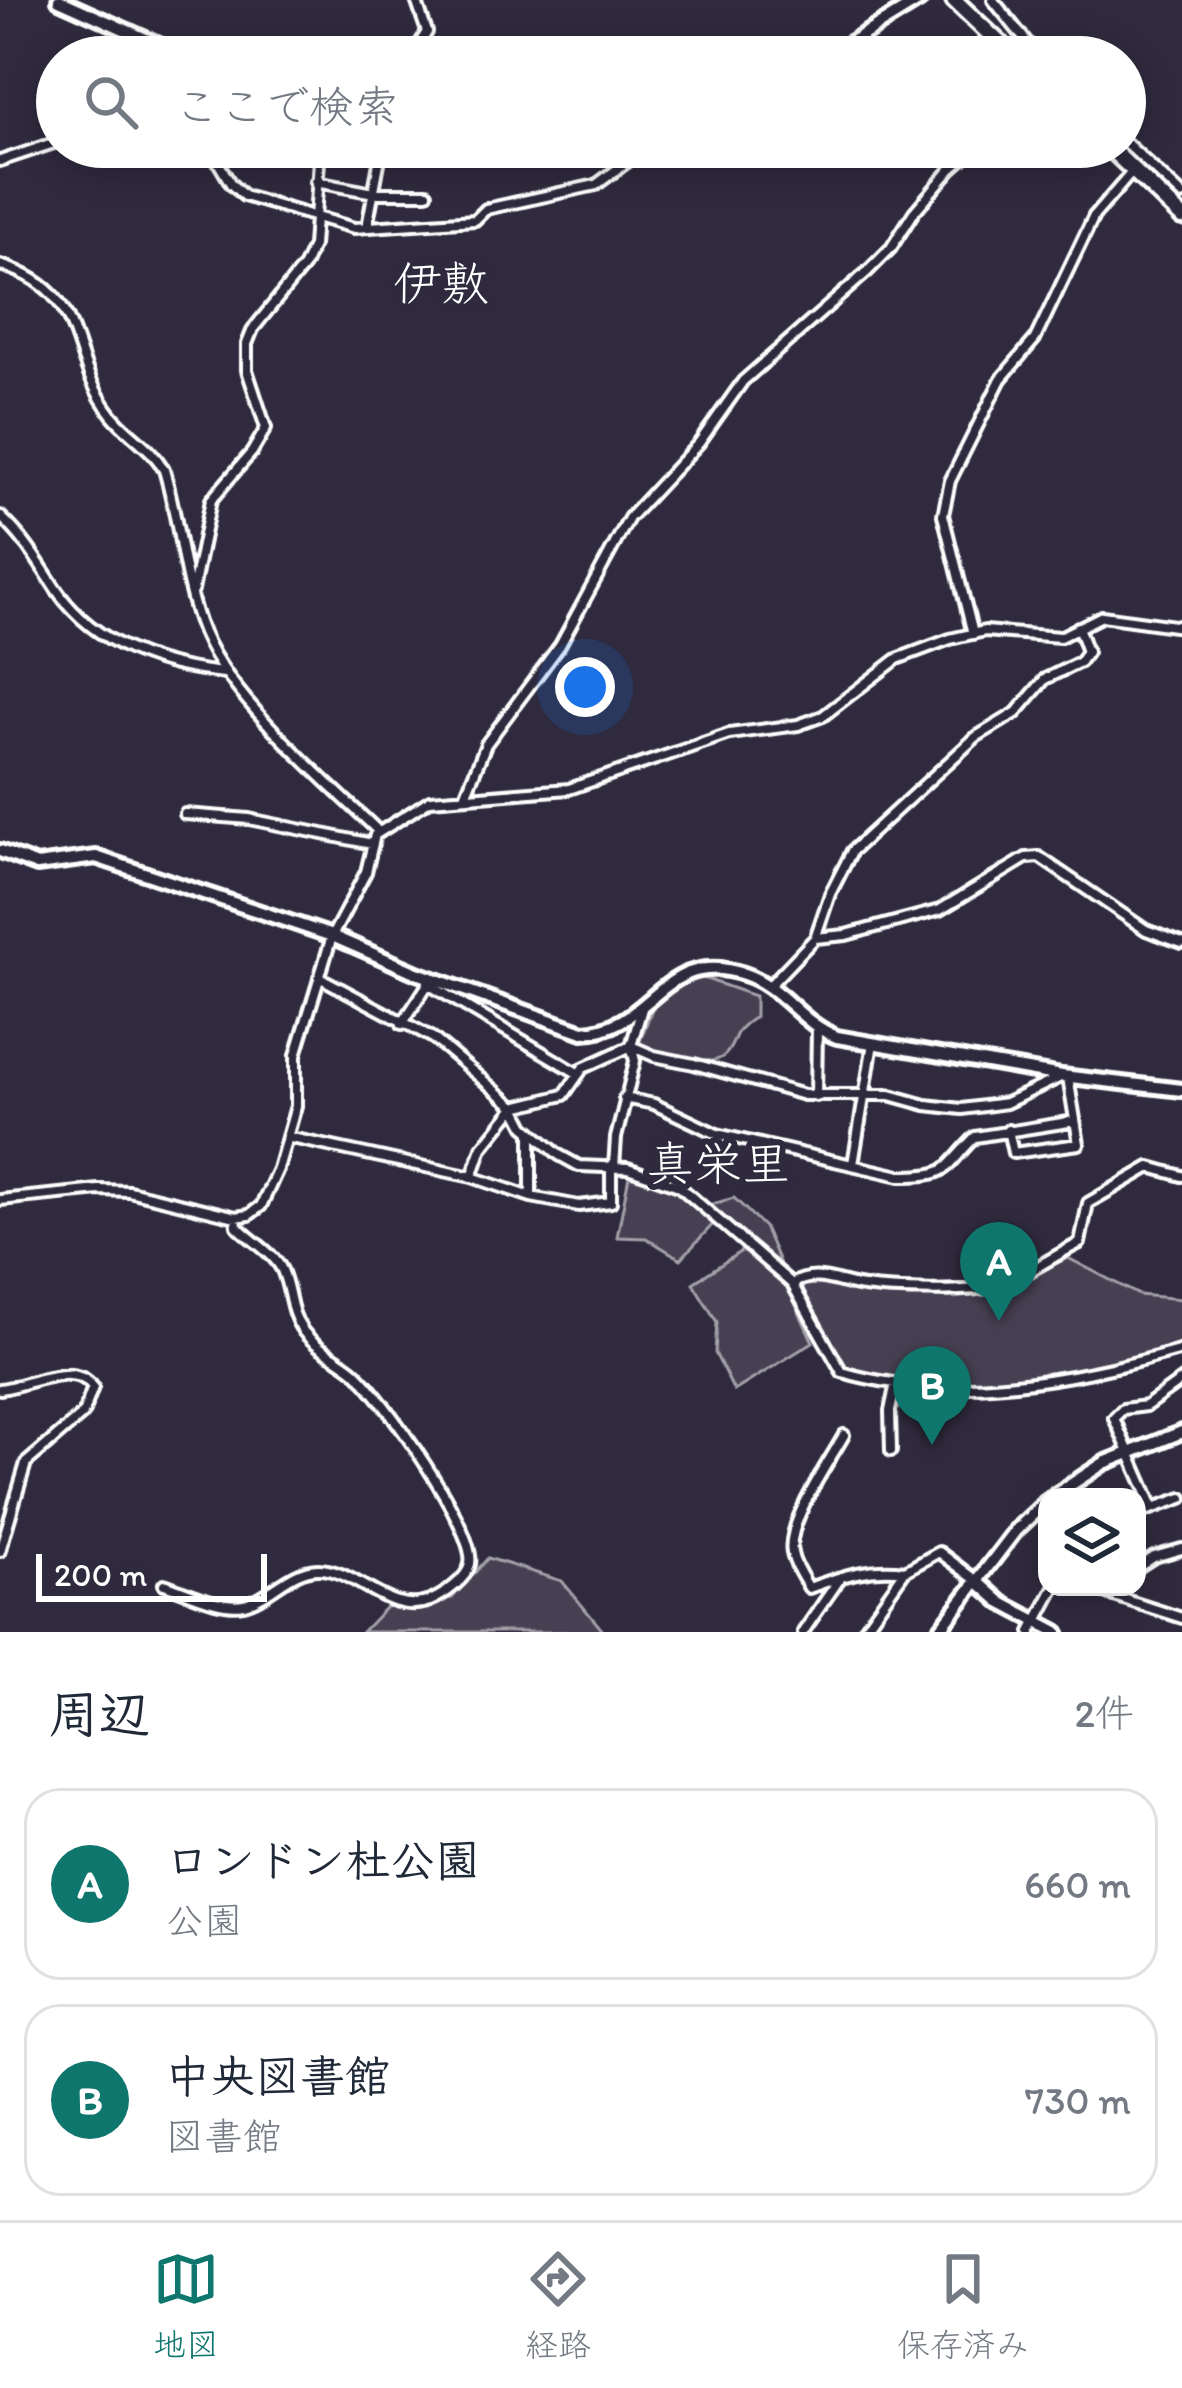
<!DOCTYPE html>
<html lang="ja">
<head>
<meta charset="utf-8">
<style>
	:root { --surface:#fff; --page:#f2f2f3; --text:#1f2937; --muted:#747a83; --line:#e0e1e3; --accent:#0f766e }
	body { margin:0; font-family:Itim,"Klee One",sans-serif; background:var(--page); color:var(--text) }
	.controls { position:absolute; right:36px; bottom:36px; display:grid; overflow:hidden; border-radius:24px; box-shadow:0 6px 30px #0003 }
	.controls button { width:108px; height:108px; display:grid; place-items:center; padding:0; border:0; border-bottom:3px solid var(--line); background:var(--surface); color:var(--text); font:60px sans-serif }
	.scale { position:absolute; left:36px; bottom:30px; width:231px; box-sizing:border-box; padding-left:12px; border:6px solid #fff; border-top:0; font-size:33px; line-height:42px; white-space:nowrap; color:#fff; -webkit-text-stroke:9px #2f2a3d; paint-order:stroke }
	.you { position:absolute; left:585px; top:687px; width:42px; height:42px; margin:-30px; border:9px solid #fff; border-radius:50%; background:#1a73e8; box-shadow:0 0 0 18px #1a73e833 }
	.badge { display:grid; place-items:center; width:78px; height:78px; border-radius:50%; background:var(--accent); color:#fff; font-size:39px; font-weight:700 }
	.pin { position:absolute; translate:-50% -99px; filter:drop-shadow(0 3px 6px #0008) }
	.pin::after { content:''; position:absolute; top:63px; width:42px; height:36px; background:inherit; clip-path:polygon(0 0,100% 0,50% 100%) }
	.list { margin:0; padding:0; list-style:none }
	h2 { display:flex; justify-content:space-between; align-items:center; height:156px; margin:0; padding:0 48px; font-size:51px }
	h2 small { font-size:39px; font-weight:400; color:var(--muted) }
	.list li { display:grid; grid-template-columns:78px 1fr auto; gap:36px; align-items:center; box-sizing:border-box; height:192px; margin:0 24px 24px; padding:0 24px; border:3px solid var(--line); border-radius:36px }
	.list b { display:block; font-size:45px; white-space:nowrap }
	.list p { margin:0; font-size:39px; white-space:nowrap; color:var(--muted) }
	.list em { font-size:39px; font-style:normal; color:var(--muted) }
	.icon { flex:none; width:66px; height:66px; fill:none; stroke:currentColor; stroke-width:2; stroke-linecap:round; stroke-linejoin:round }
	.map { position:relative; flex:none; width:1182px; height:1632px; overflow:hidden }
	.search { position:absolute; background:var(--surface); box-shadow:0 6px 30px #0003; left:36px; right:36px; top:36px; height:132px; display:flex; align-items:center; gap:30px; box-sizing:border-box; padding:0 42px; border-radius:66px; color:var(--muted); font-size:45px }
	.sheet { height:588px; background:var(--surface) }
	nav { display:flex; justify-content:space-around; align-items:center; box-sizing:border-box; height:168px; border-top:3px solid var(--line); background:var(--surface); font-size:33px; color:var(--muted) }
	nav a { display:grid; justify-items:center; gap:6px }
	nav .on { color:var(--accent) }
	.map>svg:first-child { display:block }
	.green { fill:#464152; stroke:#a2a0a8; stroke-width:3 }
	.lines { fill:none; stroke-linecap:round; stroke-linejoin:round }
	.street-casing { stroke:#fff; stroke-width:16 }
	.secondary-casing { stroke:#fff; stroke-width:20 }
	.highway-casing { stroke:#fff; stroke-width:22 }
	.street { stroke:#2f2a3d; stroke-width:8 }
	.secondary { stroke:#2f2a3d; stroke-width:10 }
	.highway { stroke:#2f2a3d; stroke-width:14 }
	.labels { text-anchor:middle; stroke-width:12; stroke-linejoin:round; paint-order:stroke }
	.quarter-label { font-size:48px; fill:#fff; stroke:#2f2a3d }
</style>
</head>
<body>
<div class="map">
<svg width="1182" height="1632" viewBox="0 0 1182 1632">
	<rect width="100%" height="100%" fill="#2f2a3d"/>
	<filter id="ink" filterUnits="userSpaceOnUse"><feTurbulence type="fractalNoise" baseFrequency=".00833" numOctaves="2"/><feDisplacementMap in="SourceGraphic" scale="24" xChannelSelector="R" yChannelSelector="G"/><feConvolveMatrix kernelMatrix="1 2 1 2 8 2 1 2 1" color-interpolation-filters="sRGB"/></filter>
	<g filter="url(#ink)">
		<path class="green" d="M692,974l63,22v21c-27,17 -16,23 -30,38 -15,15 -71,-1 -86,-11l17,-46z
			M629,1176l43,13 43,33 -34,37 -35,-21 -29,-1z
			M734,1198l30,29 16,37 -71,-59z
			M743,1250l46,40 24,52 -79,49 -19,-38 2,-31 -24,-39z
			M1068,1258l71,37 43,4v44c-99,32 -238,61 -339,26l-45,-82 20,-8 37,13h141z
			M488,1558l74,23 42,51h-242l24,-25 66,-9z"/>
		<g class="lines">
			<defs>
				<path id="street" d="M993,0l46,57
					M411,57l16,-25 -11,-32
					M1125,142l57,53
					M194,147h14
					M209,147l22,37 13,12 110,32 121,-8 11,-11 110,-24 39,-29 -3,-6
					M0,161l57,-19
					M316,182l58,11h53
					M367,227l15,-80
					M0,265c91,27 64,89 112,150 17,21 39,31 52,55 15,49 18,103 35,152 25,74 123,154 179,209
					M0,516c26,23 39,48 58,76 38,54 104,75 166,81
					M193,590l18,-90 41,-48 14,-24 -19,-58v-26l6,-15 51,-63 9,-20 7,-99
					M973,634l-30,-119 7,-34 51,-102 34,-40 59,-123 39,-45
					M465,796l21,-52 74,-99 69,-127 70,-75 44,-62 124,-109 24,-24 23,-36 37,-43 25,-22
					M185,814l64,5 123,25
					M815,938l31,-3 94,-25 86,-52 13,-1 107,73 36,13
					M319,977l114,61 82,69 10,19 34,29 20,11 49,2 51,18 113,98 50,88c109,32 234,8 340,-22
					M428,977v7l151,90
					M771,984l44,-46 15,-44 22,-43 124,-114 40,-24 29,-34 35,-17 7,-10 -9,-25
					M402,1024l26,-40
					M631,1046l23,10 40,8 110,31h86l36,10 36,4 44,-6 55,-26
					M816,1096l1,-67
					M624,1098l30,6 63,30 183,42c51,0 42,-6 75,-39l100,-16
					M1008,1130l5,23 66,-9 -11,-67
					M531,1132v65
					M287,1137l185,40 59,20 48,9 32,-4v-36
					M853,1164l20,-121
					M614,1167l2,-29 19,-77 -4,-15 12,-41
					M472,1177l10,-29 33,-41 49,-12 19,-27 48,-22
					M0,1200l99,-10 30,1 107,26 13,-2 12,-9 17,-37 18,-63v-51l36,-119 34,-64 9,-37 55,-35 139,-11 160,-55 69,-9 25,-9 74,-57 53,-20 35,-8 75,6 42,-21 80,11
					M792,1284c25,-15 45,0 72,3 27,4 108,6 132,-1 29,-9 57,-30 84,-43l8,-40 62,-36 32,9
					M0,1389c28,-3 73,-29 93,-2l-10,27 -57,49 -26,88
					M844,1435c-15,27 -58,88 -52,118 2,12 11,25 17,35 33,-12 61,-22 96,-17
					M891,1451l-1,-40 6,-28
					M1153,1507l-39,-89 9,-9 23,-3 36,-26
					M1137,1514l45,-16
					M1137,1568l17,-11 28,-8
					M164,1584c22,7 57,25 80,20 25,-6 47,-35 74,-35 39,0 69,48 112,32 14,-6 37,-22 40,-37 7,-34 -89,-170 -117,-194 -16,-13 -37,-22 -50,-39 -14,-19 -12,-41 -21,-61 -8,-17 -32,-30 -45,-44l-1,-9
					M1086,1587l96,31
					M803,1632l38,-55
					M862,1632l43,-61 34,-19 37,28
					M1031,1632l24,-45"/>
				<path id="secondary" d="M59,0l127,57
					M827,57l93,-57
					M540,147l39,4 72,-4
					M0,851l37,14 59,-8 236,79 85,37 166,59c69,-2 79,-85 161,-58 39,13 56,49 93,63l225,39 120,14
					M1052,1497l52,-34 78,-31
					M976,1580l26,23 55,29
					M938,1632l78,-102 31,-29"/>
				<path id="highway" d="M954,0l60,57
					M1109,147l73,70"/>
			</defs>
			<use href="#street" class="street-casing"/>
			<use href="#secondary" class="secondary-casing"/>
			<use href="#highway" class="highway-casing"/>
			<use href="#street" class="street"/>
			<use href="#secondary" class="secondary"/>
			<use href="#highway" class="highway"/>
		</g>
	</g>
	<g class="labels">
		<g class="quarter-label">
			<text x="441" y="300">伊敷</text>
			<text x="718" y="1180">真栄里</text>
		</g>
	</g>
</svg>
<div class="controls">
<button><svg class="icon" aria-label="layers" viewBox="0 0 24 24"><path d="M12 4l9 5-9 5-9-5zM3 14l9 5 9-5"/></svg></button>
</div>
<div class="scale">200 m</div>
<div class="you"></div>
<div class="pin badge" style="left:999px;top:1321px">A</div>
<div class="pin badge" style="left:932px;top:1445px">B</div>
<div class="search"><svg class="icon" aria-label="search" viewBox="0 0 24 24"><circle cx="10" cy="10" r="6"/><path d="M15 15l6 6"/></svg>ここで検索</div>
</div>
<section class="sheet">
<h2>周辺<small>2件</small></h2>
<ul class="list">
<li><span class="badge">A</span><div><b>ロンドン杜公園</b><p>公園</p></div><em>660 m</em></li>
<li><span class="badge">B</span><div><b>中央図書館</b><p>図書館</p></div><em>730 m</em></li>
</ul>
</section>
<nav>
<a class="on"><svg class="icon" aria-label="map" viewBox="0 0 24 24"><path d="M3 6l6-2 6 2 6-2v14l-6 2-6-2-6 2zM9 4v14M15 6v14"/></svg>地図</a>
<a><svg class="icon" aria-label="directions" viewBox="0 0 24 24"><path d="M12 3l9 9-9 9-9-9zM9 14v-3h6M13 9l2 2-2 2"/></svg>経路</a>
<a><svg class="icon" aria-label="saved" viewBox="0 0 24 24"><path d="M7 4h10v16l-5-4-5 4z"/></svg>保存済み</a>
</nav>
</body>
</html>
